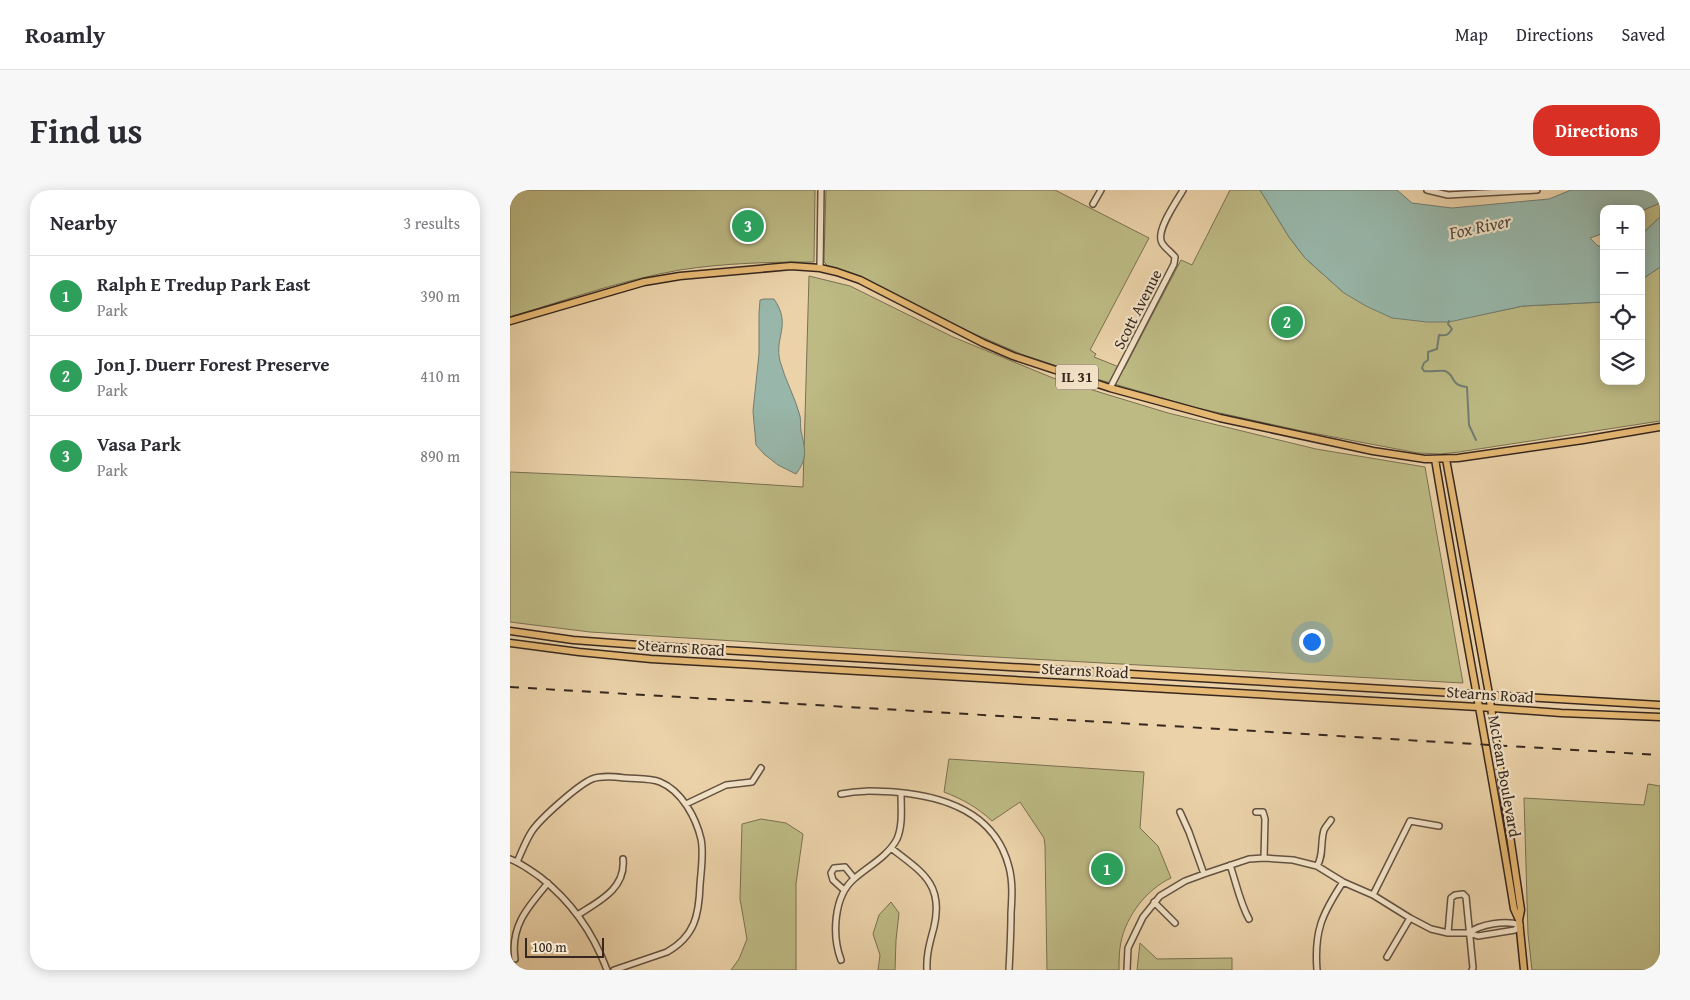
<!DOCTYPE html>
<html lang="en">
<head>
<meta charset="utf-8">
<style>
	:root { --surface:#fff; --page:#f7f7f7; --text:#2b2b33; --muted:#7c7c81; --line:#e1e1e2; --accent:#d93025 }
	body { margin:0; font-family:"Gentium Book Plus",serif; background:var(--page); color:var(--text) }
	.controls { position:absolute; right:15px; top:15px; display:grid; overflow:hidden; border-radius:10px; box-shadow:0 2px 12px #0003 }
	.controls button { width:45px; height:45px; display:grid; place-items:center; padding:0; border:0; border-bottom:1px solid var(--line); background:var(--surface); color:var(--text); font:25px sans-serif }
	.scale { position:absolute; left:15px; bottom:12px; width:79px; box-sizing:border-box; padding-left:5px; border:2px solid #37271e; border-top:0; font-size:14px; line-height:18px; white-space:nowrap; color:#37271e; -webkit-text-stroke:4px #f2e2c7; paint-order:stroke }
	.you { position:absolute; left:801px; top:451px; width:18px; height:18px; margin:-12px; border:4px solid #fff; border-radius:50%; background:#1a73e8; box-shadow:0 0 0 8px #1a73e833 }
	.badge { display:grid; place-items:center; width:32px; height:32px; border-radius:50%; background:var(--accent); color:#fff; font-size:16px; font-weight:700 }
	.pin { position:absolute; translate:-50% -50%; border:2px solid #fff; box-shadow:0 1px 5px #0006 }
	.list { margin:0; padding:0; list-style:none }
	h2 { display:flex; justify-content:space-between; align-items:center; height:65px; margin:0; padding:0 20px; font-size:21px }
	h2 small { font-size:16px; font-weight:400; color:var(--muted) }
	.list li { display:grid; grid-template-columns:32px 1fr auto; gap:15px; align-items:center; box-sizing:border-box; height:80px; padding:0 20px; border-top:1px solid var(--line) }
	.list b { display:block; font-size:19px; white-space:nowrap }
	.list p { margin:0; font-size:16px; white-space:nowrap; color:var(--muted) }
	.list em { font-size:16px; font-style:normal; color:var(--muted) }
	.icon { flex:none; width:28px; height:28px; fill:none; stroke:currentColor; stroke-width:2; stroke-linecap:round; stroke-linejoin:round }
	.map { position:relative; flex:none; width:1150px; height:780px; overflow:hidden; border-radius:20px }
	header { display:flex; align-items:center; gap:30px; box-sizing:border-box; height:70px; padding:0 25px; background:var(--surface); border-bottom:1px solid var(--line) }
	header strong { font-size:24px }
	nav { display:flex; gap:28px; margin-inline-start:auto; font-size:18px }
	.intro { display:flex; align-items:center; justify-content:space-between; box-sizing:border-box; height:120px; padding:0 30px }
	h1 { margin:0; font-size:35px }
	.button { padding:12px 22px; border-radius:20px; background:var(--accent); color:#fff; font-size:18px; font-weight:700 }
	main { display:flex; gap:30px; padding:0 30px }
	aside { flex:1; background:var(--surface); border-radius:20px; box-shadow:0 2px 12px #0003 }
	.map>svg:first-child { display:block }
	.green { fill:#bdba84; stroke:#7a7051 }
	.water { fill:#98b7aa; stroke:#717d72 }
	.lines { fill:none; stroke-linecap:round; stroke-linejoin:round }
	.stream { stroke:#717d72; stroke-width:2 }
	.minor-casing { stroke:#645241; stroke-width:8 }
	.major-casing { stroke:#37271e; stroke-width:9 }
	.minor { stroke:#f2e2c7; stroke-width:5 }
	.major { stroke:#e6b974; stroke-width:6 }
	.rail { stroke:#37271e; stroke-width:2; stroke-dasharray:9 9; stroke-linecap:butt }
	.labels { text-anchor:middle; stroke-width:4.5; stroke-linejoin:round; paint-order:stroke }
	.shield { fill:#f2e2c7; stroke:#6f5f51; stroke-width:1 }
	.shield-label { font-size:15px; font-weight:bold; fill:#37271e }
	.street-label { font-size:16px; fill:#37271e; stroke:#f2e2c7 }
	.water-label { font-size:18px; font-style:italic; fill:#4f4b41; stroke:#f2e2c7 }
</style>
</head>
<body>
<header>
<strong>Roamly</strong>
<nav><a>Map</a><a>Directions</a><a>Saved</a></nav>
</header>
<div class="intro"><h1>Find us</h1><a class="button">Directions</a></div>
<main>
<aside>
<h2>Nearby<small>3 results</small></h2>
<ul class="list">
<li><span class="badge" style="background:#2e9e5b">1</span><div><b>Ralph E Tredup Park East</b><p>Park</p></div><em>390 m</em></li>
<li><span class="badge" style="background:#2e9e5b">2</span><div><b>Jon J. Duerr Forest Preserve</b><p>Park</p></div><em>410 m</em></li>
<li><span class="badge" style="background:#2e9e5b">3</span><div><b>Vasa Park</b><p>Park</p></div><em>890 m</em></li>
</ul>
</aside>
<div class="map">
<svg width="1150" height="780" viewBox="0 0 1150 780">
	<rect width="100%" height="100%" fill="#ebd2a9"/>
	<filter id="stains"><feTurbulence type="fractalNoise" baseFrequency=".004" numOctaves="4"/><feColorMatrix values="0 0 0 0 .2 0 0 0 0 .09 0 0 0 0 .02 0 0 0 .5 -.17"/></filter>
	<radialGradient id="worn" r=".72"><stop offset=".6" stop-color="#630" stop-opacity="0"/><stop offset="1" stop-color="#630" stop-opacity=".3"/></radialGradient>
	<path class="green" d="M0,0h305l-1,72c-44,0 -90,1 -134,8 -58,10 -114,30 -170,47z
		M316,0h229l94,48 -59,112 6,4 -2,3 30,12 57,-109 11,5 38,-75h30l29,47 16,21 39,35 131,23 48,-10 81,-4v79h37v-101l19,-13v154l-201,31 -19,2 -22,-1 -116,-22 -105,-23 -107,-31 -69,-23 -51,-22 -120,-59 -22,-7 -4,-4v-5z
		M1150,13v14l-19,18v-24z
		M299,86l41,10 103,51 100,41 115,35 148,36 109,18 38,216 -486,-27 -387,-24 -80,-10v-150l185,8 108,7z
		M439,569l195,13 -4,56 18,18 13,32c-24,11 -45,38 -50,64 -2,9 -2,19 -2,28h-72l-2,-124 -1,-8 -24,-36 -28,19c-15,-14 -30,-22 -48,-29z
		M1138,594l12,2v184h-128l-4,-36 -4,-136 120,7z
		M251,629l25,4 17,11 -7,50v86h-65l8,-11 8,-20 -7,-40 2,-75z
		M381,712l8,11 -3,27 -1,30h-17l2,-15 -7,-21 6,-19z
		M630,753l17,16 75,-1v12h-95z"/>
	<path class="water" d="M750,0h137l15,13 40,5 97,-9 22,-9h89v13l-19,8v-2h-37v24l-14,5 8,8h6v56l-81,4 -74,16h-22l-35,-4 -26,-12 -22,-13 -39,-35 -16,-21z
		M1150,27v50l-19,13v-45z
		M254,109h10c18,26 0,38 6,62 5,19 15,36 20,55 1,5 0,10 1,15 4,18 7,27 -5,43l-18,-9 -14,-11 -8,-9 -3,-34 6,-57v-41l1,-13z"/>
	<g class="lines">
		<path class="stream" d="M939,131l-1,3 4,5c-4,6 -5,7 -13,6l-2,14 -9,3v8l-4,3 -2,5 2,3c7,1 15,-1 21,0 11,4 4,14 22,16l2,38 7,15"/>
		<defs>
			<path id="minor" d="M917,0l21,5 89,-5
				M583,14l8,-14
				M310,78l1,-78
				M600,198l64,-124 1,-7c-4,-5 -10,-9 -13,-14 -7,-12 15,-42 21,-53
				M331,604c19,-4 33,-3 53,-2 50,4 101,20 115,75 4,15 3,31 2,46 0,19 -1,38 -2,57
				M176,614l40,-19 26,-3 9,-14
				M670,622l9,20 15,42
				M746,622h7l2,7 -1,39
				M381,658c31,24 53,36 43,79 -4,15 -8,28 -7,43
				M0,669c11,4 20,11 30,18 32,25 53,55 67,93
				M7,672c5,-11 9,-22 15,-31 9,-13 46,-46 60,-52 11,-4 24,-2 34,-1 11,1 24,0 34,4 22,9 36,36 41,57 3,14 0,31 -1,46 -1,30 -5,51 -33,67l-53,18
				M720,675c6,17 10,38 19,54
				M807,676c7,-11 3,-23 7,-36 2,-4 5,-7 7,-10
				M334,700l-11,-10 -2,-7 3,-5 11,-1 9,11
				M863,705l37,-74 29,5
				M644,712l21,21
				M69,724c21,-13 47,-26 44,-55
				M938,743l3,-35 4,-3 8,-1 3,3 7,71 -1,2
				M877,767l23,-39
				M5,769c-5,-33 13,-52 33,-76
				M331,770c-9,-24 -8,-64 14,-82 14,-12 33,-22 42,-39 6,-14 4,-31 4,-46
				M617,780l1,-22 15,-31 17,-21 25,-15 19,-7 45,-15 15,-1 29,2 24,6 26,16 30,13 37,23 21,11 17,4h21l9,3 37,-6 5,-5c-14,-5 -40,-1 -51,8
				M807,780c-3,-39 5,-56 26,-88"/>
			<path id="major" d="M0,131l134,-39 36,-6 111,-10 29,2 17,4 23,8 123,63 30,13 97,32 110,30 153,33 52,8 33,-1 125,-18 77,-13
				M925,269c25,151 55,300 79,450l5,11 5,50
				M936,269l43,235 32,216 -2,10
				M0,441l63,9 80,6 1007,59
				M0,453l69,9 72,7 827,48 83,6 99,4"/>
		</defs>
		<use href="#minor" class="minor-casing"/>
		<use href="#major" class="major-casing"/>
		<use href="#minor" class="minor"/>
		<use href="#major" class="major"/>
		<path class="rail" d="M0,497l1150,68"/>
	</g>
	<g class="labels">
		<rect class="shield" x="546" y="174.5" width="42" height="25" rx="4"/>
		<g class="shield-label">
			<text x="567" y="192">IL 31</text>
		</g>
		<g class="street-label">
			<text transform="translate(627 119) rotate(-63)" y="6">Scott Avenue</text>
			<text transform="translate(171 457) rotate(4)" y="6">Stearns Road</text>
			<text transform="translate(575 480) rotate(3)" y="6">Stearns Road</text>
			<text transform="translate(980 504) rotate(4)" y="6">Stearns Road</text>
			<text transform="translate(995 586) rotate(80)" y="6">McLean Boulevard</text>
		</g>
		<g class="water-label">
			<text transform="translate(970 37) rotate(-12)" y="6">Fox River</text>
		</g>
	</g>
	<rect width="100%" height="100%" filter="url(#stains)"/>
	<rect width="100%" height="100%" fill="url(#worn)"/>
</svg>
<div class="controls">
<button>+</button>
<button>−</button>
<button><svg class="icon" aria-label="locate" viewBox="0 0 24 24"><circle cx="12" cy="12" r="6"/><path d="M12 2v4M12 18v4M2 12h4M18 12h4"/></svg></button>
<button><svg class="icon" aria-label="layers" viewBox="0 0 24 24"><path d="M12 4l9 5-9 5-9-5zM3 14l9 5 9-5"/></svg></button>
</div>
<div class="scale">100 m</div>
<div class="you"></div>
<div class="pin badge" style="left:597px;top:679px;background:#2e9e5b">1</div>
<div class="pin badge" style="left:777px;top:132px;background:#2e9e5b">2</div>
<div class="pin badge" style="left:238px;top:36px;background:#2e9e5b">3</div>
</div>
</main>
</body>
</html>
